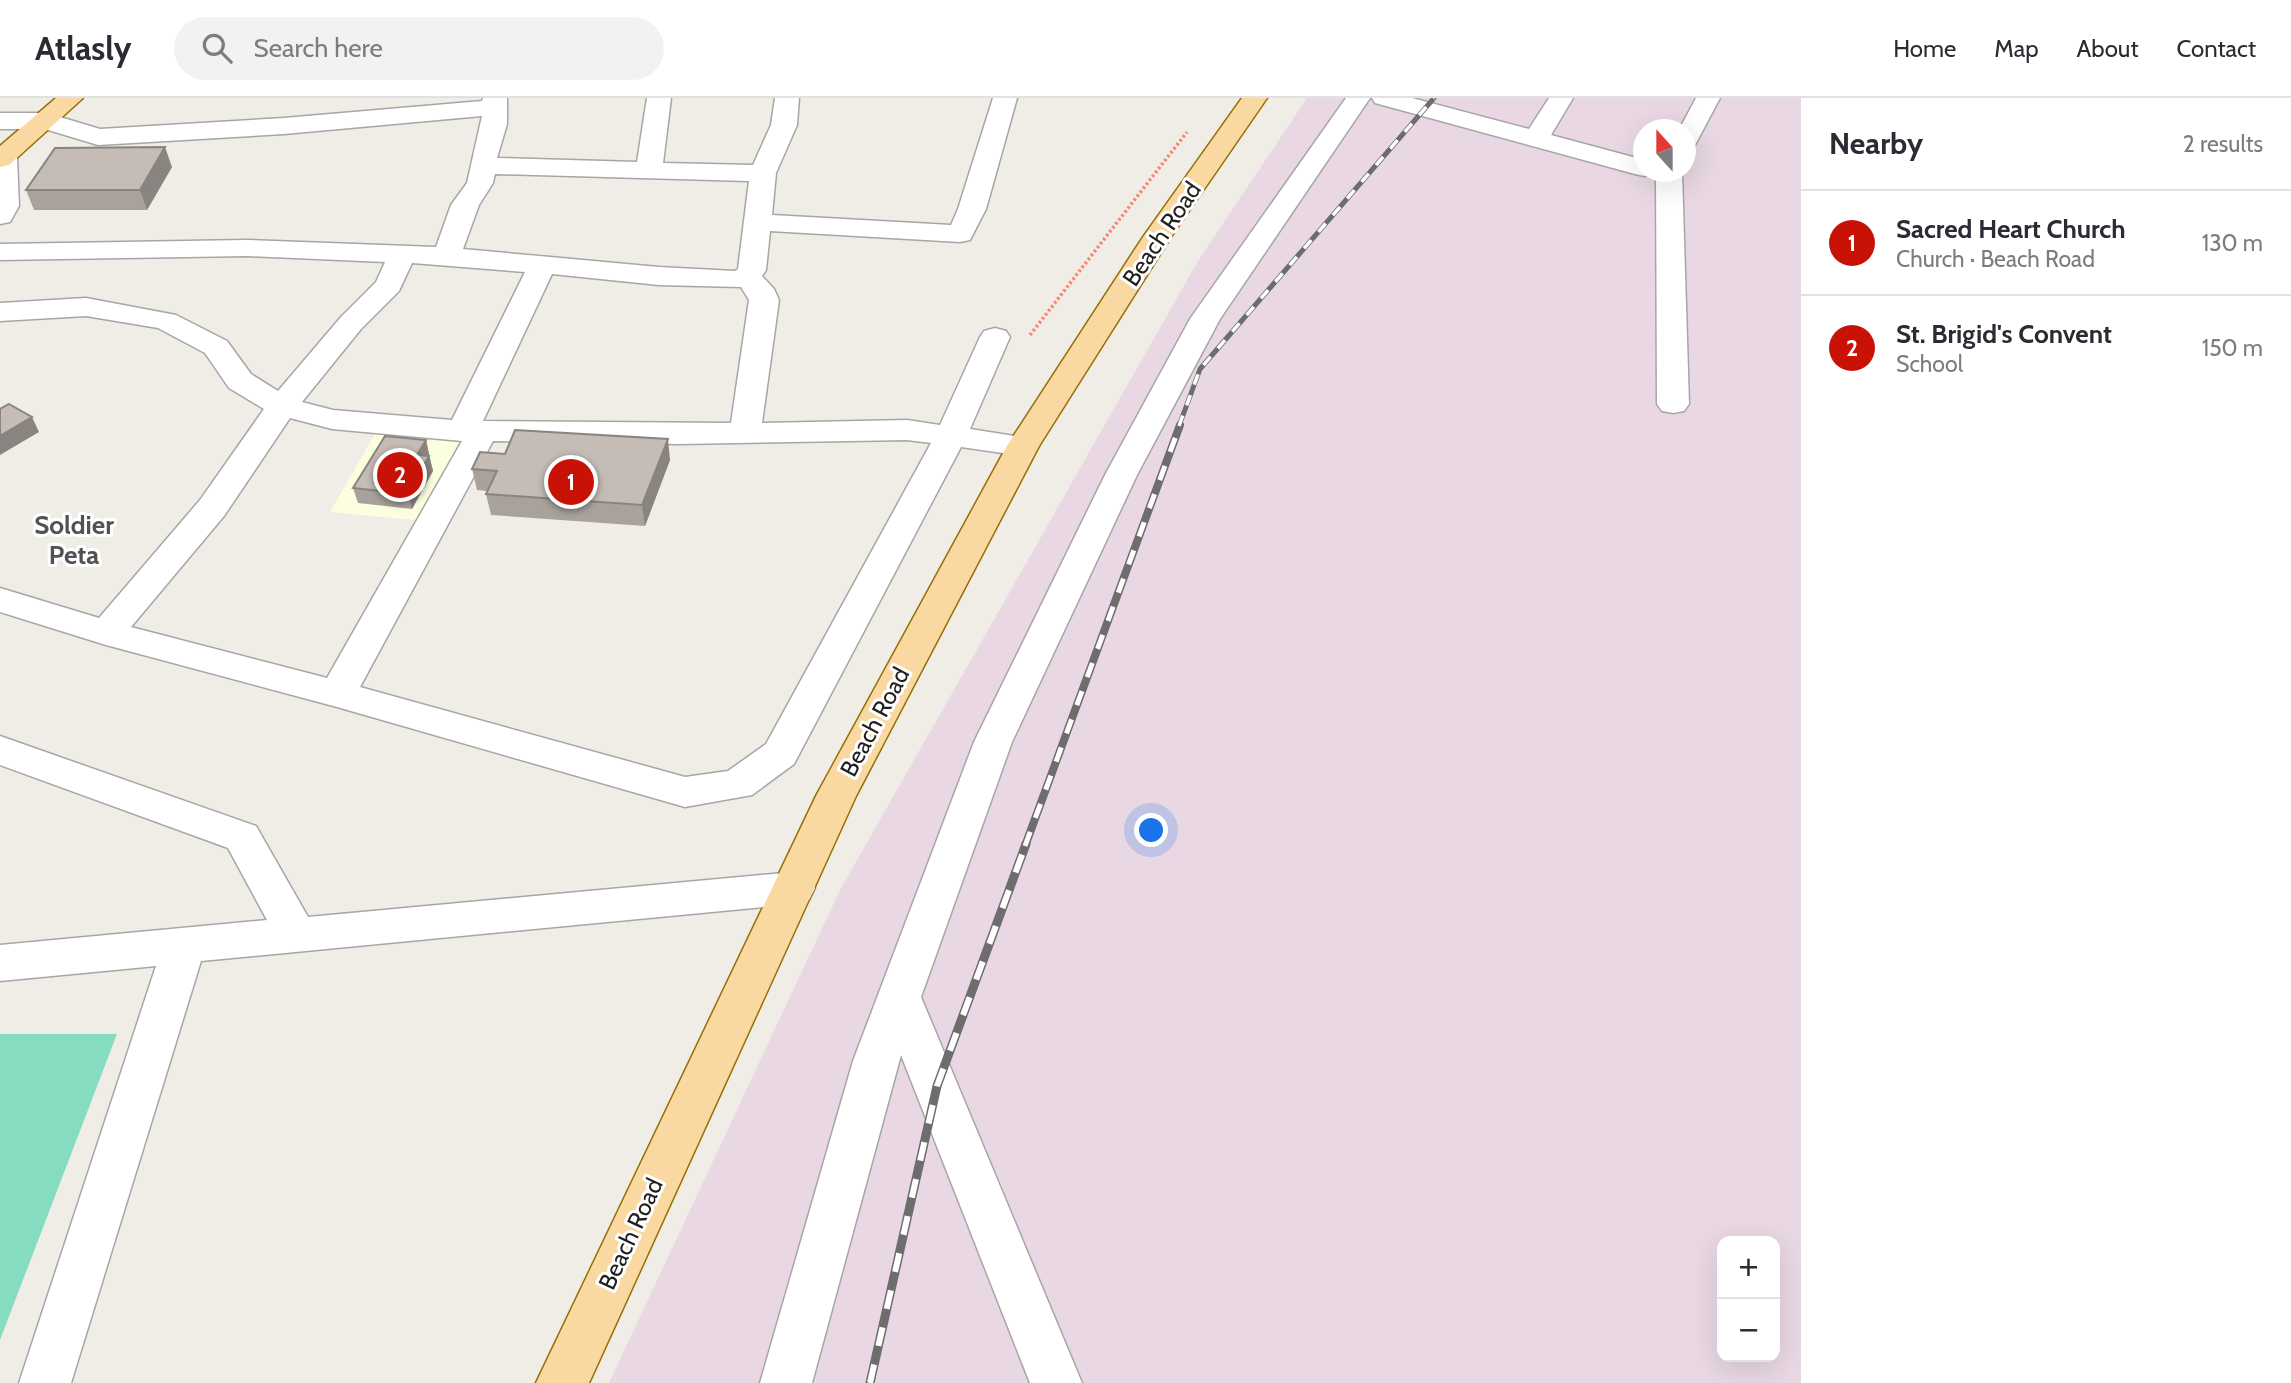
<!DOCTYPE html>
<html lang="en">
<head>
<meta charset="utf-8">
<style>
	:root { --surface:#fff; --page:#f2f2f3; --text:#2b2b33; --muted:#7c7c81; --line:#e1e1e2; --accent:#c91206 }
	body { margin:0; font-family:Cabin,sans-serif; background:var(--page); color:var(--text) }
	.controls { position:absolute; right:21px; bottom:21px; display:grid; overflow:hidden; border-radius:14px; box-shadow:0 7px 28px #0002 }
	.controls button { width:63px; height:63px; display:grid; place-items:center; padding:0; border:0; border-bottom:2px solid var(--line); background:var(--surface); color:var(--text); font:35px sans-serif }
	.compass { position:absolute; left:1633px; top:21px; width:63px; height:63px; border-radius:50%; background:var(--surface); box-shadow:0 7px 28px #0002; rotate:339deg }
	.you { position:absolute; left:1152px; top:733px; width:24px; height:24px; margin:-18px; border:5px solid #fff; border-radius:50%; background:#1a73e8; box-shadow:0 0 0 10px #1a73e833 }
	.badge { display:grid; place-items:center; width:46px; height:46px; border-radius:50%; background:var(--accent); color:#fff; font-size:23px; font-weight:700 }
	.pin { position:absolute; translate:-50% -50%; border:4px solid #fff; box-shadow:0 2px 7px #0006 }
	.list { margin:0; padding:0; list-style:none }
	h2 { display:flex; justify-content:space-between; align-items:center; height:91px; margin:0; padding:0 28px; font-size:30px }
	h2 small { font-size:23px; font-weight:400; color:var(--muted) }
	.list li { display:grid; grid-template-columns:46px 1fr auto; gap:21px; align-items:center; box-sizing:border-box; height:105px; padding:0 28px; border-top:2px solid var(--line) }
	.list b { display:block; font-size:26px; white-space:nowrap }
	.list p { margin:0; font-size:23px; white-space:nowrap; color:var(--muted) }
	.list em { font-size:23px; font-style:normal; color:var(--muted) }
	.icon { flex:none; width:38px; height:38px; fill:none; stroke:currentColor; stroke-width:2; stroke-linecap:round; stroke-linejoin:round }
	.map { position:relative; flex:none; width:1801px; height:1285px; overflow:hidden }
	header { display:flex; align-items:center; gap:42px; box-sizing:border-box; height:98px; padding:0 35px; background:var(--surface); border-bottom:2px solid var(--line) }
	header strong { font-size:33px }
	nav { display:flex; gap:38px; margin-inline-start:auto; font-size:24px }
	.search { width:490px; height:63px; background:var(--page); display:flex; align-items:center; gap:18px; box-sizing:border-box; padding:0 24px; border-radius:38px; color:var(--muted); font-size:26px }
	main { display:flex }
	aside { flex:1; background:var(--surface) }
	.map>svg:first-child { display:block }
	.industrial { fill:#e9d8e4; fill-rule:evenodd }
	.education { fill:#fcfee0 }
	.pitch { fill:#86dcc0 }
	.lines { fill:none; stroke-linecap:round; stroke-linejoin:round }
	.minor-casing { stroke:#a6a6a6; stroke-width:3 }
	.major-casing { stroke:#966f04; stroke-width:3 }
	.path { stroke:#f68671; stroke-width:3.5; stroke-dasharray:2.5 2.5; stroke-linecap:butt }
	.minor { fill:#fff; fill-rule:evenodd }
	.major { fill:#f9d9a1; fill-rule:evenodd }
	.rail-far2-casing { stroke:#6d6d6d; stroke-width:5 }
	.rail-far1-casing { stroke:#6d6d6d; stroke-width:8 }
	.rail-casing { stroke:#6d6d6d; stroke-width:9 }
	.rail-far2 { stroke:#fff; stroke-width:3.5; stroke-dasharray:11; stroke-linecap:butt }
	.rail-far1 { stroke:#fff; stroke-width:5; stroke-dasharray:15; stroke-linecap:butt }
	.rail { stroke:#fff; stroke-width:6; stroke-dasharray:19; stroke-linecap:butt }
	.wall { fill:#a9a29c }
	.shaded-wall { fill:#89847f }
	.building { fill:#c4bcb5; stroke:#89847f; stroke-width:2 }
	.labels { text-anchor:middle; stroke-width:6; stroke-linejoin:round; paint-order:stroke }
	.street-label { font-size:24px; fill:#1f1f1f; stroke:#fff }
	.neighbourhood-label { font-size:26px; font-weight:bold; fill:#525252; stroke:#fff }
</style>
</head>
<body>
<header>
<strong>Atlasly</strong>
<div class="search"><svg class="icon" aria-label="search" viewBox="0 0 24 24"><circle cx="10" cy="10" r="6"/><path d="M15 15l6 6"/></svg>Search here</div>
<nav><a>Home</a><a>Map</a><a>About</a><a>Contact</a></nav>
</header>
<main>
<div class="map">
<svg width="1801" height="1285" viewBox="0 0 1801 1285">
	<rect width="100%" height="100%" fill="#f0ede6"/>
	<path class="industrial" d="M1307,0h494v1285h-1192l231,-493 358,-629zM1644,32h42v42h-42zM1722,1143h53v116h-53z"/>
	<path class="education" d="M376,334l93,6 -44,83 -95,-9z"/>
	<path class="pitch" d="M0,936h117l-117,306z"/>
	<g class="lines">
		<defs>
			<path id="minor" d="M483,0h24v26l-10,34 140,4 10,-64h24l-8,65 90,2 18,-40 4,-27h24l-2,27 -21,48 -4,42 179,10 7,-16 35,-111h24l-31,111 -16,31 -10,2 -190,-11 -4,39 -4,6 12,13 5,11 -17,123 145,-3 33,5 40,-88 4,-6 11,-3 11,3 4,6 -40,92 64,10 5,7 -5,7 -11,3 -62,-9 -167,317 -42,31 -67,12 -348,-100 -231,-62 -106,-33v-24l99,30 101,-118 64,-91 -35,-21 -24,-35 -47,-25 -72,-12 -86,5v-18l86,-5 90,17 51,26 24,33 27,17 63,-74 35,-35 9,-20 -138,-6 -247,4v-16l247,-4 189,7 15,-42 16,-22 15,-67 -198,18 -186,11 -53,-16h-45v-16h47l53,16 184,-11 198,-17zM495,76l254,7 -11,88 -3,2 -76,-4 -196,-18 16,-44 14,-22zM412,165l113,9 -73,148 -119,-10 -31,-8 59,-73 38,-38zM552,176l107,11 82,2 8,13 -18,123 -248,-2zM290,320l42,11 130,12 -135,237 -196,-51 93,-111zM907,342l24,3 -165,301 -38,27 -43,6 -325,-90 133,-246 186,3z
				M1346,0h24l-150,221 -83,156 -125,267 -91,255 161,386h-52l-129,-328 -89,328h-52l93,-322 121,-319 131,-267 85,-156z
				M1372,0h40l117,31 20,-31h24l-22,37 93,25v12h11l-11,4 -9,-2 -260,-71z
				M1696,0h24l-25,47 -9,3v-18h-7z
				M4,51l9,2 4,6 2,49 -9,16 -10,2v-74z
				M1656,74h26l7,232 -5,7 -11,2 -11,-2 -5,-7z
				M0,638l256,90 52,91 486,-45 15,4 6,12 -6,12 -15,4 -593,57 -130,422h-52l137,-417 -156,15v-36l267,-25 -39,-72 -228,-83z"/>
			<path id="major" d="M56,0h27l-74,67 -9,2v-21z
				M1242,0h25l-96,139 -132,209 -183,350 -267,587h-53l280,-587 191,-350 136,-209z"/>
		</defs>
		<use href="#minor" class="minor-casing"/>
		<use href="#major" class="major-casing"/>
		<path class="path" d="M1030,237l157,-203"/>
		<use href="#minor" class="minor"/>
		<use href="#major" class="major"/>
		<defs>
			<path id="rail-far2" d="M1179,328l21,-57 234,-271"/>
			<path id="rail-far1" d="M1025,748l155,-421"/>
			<path id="rail" d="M870,1285l67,-297 89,-242"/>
		</defs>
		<use href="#rail-far2" class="rail-far2-casing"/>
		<use href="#rail-far1" class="rail-far1-casing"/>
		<use href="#rail" class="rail-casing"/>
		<use href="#rail-far2" class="rail-far2"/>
		<use href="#rail-far1" class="rail-far1"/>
		<use href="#rail" class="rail"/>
	</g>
	<path class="wall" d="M172,69l-25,43h-113l-8,-20z
		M426,342l7,31 -21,38 -54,-6 -5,-15z
		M670,362l-25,66 -154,-11 -5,-21 1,-3 -10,-1 -5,-21z"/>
	<path class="shaded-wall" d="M165,49l7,20 -25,43 -7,-20z
		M32,319l7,15 -39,23v-19z
		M668,341l2,21 -25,66 -3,-21z
		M426,342l3,15 -8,15 -4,-15z
		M429,358l4,15 -21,38 -4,-15z"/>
	<path class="building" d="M165,49l-25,43h-114l29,-42z
		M9,306l23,13 -32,19v-27z
		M515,332l153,9 -26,66 -156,-11 11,-23 -25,-2 8,-17 25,2z
		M385,338l41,4 -9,15 12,1 -21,38 -55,-6z"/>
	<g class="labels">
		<g class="street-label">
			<text transform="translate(1162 136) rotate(-56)" y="8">Beach Road</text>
			<text transform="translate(875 624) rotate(-62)" y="8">Beach Road</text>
			<text transform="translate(631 1136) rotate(-65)" y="8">Beach Road</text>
		</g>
		<g class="neighbourhood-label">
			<text x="74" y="436">Soldier<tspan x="74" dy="30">Peta</tspan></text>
		</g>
	</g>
</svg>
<div class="controls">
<button>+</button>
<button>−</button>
</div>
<svg class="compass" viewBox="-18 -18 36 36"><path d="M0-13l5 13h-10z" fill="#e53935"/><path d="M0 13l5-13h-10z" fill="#7c7c81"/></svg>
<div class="you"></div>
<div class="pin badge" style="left:571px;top:384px">1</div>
<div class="pin badge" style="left:400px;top:377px">2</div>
</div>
<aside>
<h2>Nearby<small>2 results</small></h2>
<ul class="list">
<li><span class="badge">1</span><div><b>Sacred Heart Church</b><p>Church · Beach Road</p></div><em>130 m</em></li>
<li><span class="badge">2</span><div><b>St. Brigid's Convent</b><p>School</p></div><em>150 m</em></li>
</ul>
</aside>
</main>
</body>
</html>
